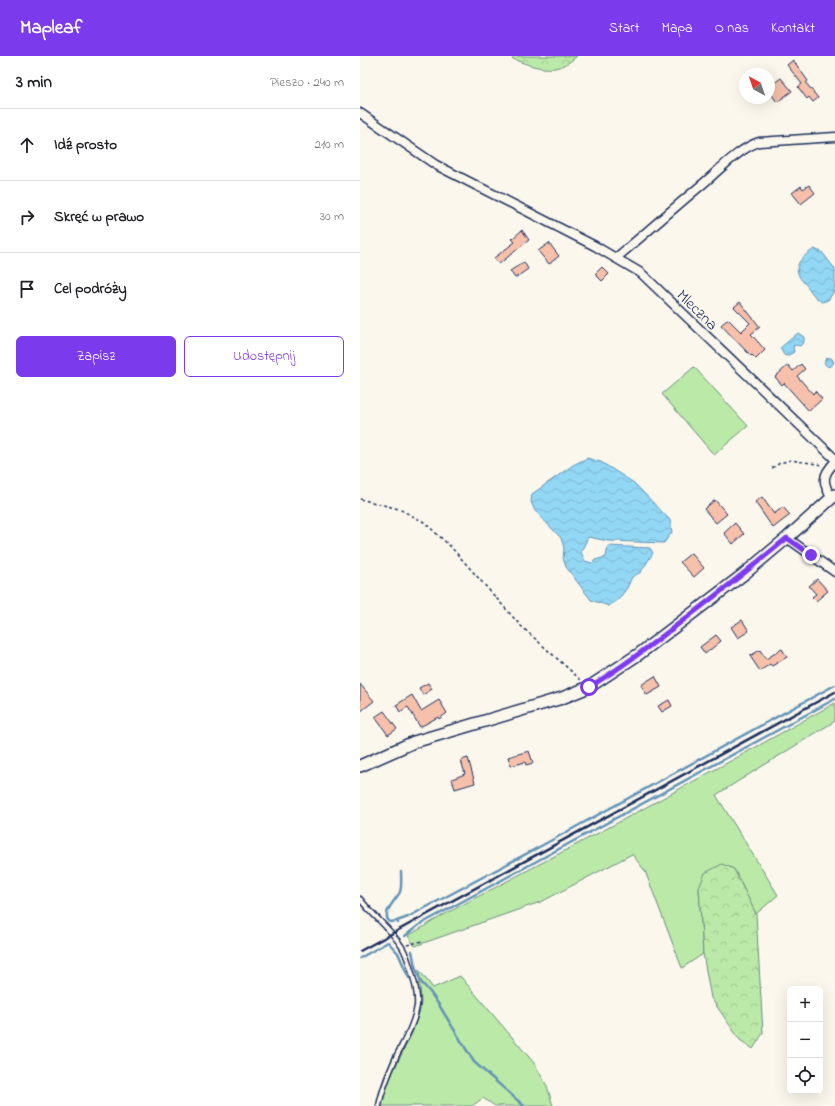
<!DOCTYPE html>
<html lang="pl">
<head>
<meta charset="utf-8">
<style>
	:root { --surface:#fff; --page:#f6f6f6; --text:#202124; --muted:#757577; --line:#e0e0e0; --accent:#7c3aed }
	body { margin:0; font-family:"Indie Flower",sans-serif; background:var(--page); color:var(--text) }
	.controls { position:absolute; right:12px; bottom:12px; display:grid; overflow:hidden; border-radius:6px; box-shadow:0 4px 16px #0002 }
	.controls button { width:36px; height:36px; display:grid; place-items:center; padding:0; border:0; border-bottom:1px solid var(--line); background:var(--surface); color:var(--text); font:20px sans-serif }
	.compass { position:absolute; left:379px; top:12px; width:36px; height:36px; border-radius:50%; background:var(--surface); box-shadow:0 4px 16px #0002; rotate:320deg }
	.stop { position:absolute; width:12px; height:12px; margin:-9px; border:3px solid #7c3aed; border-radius:50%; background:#fff }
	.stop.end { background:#7c3aed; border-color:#fff; box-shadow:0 1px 4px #0008 }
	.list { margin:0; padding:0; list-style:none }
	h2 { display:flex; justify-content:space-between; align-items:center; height:52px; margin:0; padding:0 16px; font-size:17px }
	h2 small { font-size:13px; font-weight:400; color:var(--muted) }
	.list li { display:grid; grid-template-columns:26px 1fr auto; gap:12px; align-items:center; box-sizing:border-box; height:72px; padding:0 16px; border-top:1px solid var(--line) }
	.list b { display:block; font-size:15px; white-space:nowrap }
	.list em { font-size:13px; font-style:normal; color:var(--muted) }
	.actions { display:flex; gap:8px; padding:12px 16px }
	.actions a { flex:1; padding:9px 0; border:1px solid var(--accent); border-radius:6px; text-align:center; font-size:14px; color:var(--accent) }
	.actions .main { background:var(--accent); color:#fff }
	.icon { flex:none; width:22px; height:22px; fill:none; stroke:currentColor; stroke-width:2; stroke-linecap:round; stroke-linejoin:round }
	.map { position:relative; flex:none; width:475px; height:1050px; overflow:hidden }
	header { display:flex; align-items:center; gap:24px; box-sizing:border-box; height:56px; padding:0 20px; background:var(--accent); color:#fff }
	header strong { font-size:19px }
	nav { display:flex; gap:22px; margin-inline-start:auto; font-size:14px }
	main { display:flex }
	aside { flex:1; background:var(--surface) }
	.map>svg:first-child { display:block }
	.grass { fill:#bbe9a7; stroke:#6b8c82 }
	.forest { fill:url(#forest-crowns); stroke:#6b8c82 }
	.water { fill:url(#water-waves); stroke:#6294b8 }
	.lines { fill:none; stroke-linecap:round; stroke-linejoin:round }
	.stream { stroke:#6294b8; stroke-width:2.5 }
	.building { fill:#f7c0ab; stroke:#1b2f5e }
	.lane-casing { stroke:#1b2f5e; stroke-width:7 }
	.street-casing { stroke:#1b2f5e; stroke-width:11 }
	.secondary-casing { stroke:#1b2f5e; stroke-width:14 }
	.path { stroke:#1b2f5e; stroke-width:1.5; stroke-dasharray:3 3; stroke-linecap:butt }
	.lane { stroke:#fbf7ec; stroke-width:4 }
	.street { stroke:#fbf7ec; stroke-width:8 }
	.secondary { stroke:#fbf7ec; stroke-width:11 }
	.rail { stroke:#1b2f5e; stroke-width:2.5 }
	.route { stroke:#7c3aed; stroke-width:5 }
	.labels { text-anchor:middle; stroke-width:3.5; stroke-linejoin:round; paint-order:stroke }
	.street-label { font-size:16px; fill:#1b2f5e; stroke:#fbf7ec }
</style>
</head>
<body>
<header>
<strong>Mapleaf</strong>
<nav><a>Start</a><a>Mapa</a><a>O nas</a><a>Kontakt</a></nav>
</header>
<main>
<aside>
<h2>3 min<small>Pieszo · 240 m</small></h2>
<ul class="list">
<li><svg class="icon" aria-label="ahead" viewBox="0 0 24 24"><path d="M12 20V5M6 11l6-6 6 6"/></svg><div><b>Idź prosto</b></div><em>210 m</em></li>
<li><svg class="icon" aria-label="right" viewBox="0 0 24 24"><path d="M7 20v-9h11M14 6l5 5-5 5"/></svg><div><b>Skręć w prawo</b></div><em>30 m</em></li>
<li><svg class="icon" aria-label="arrive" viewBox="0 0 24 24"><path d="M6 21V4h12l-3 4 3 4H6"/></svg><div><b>Cel podróży</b></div></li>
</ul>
<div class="actions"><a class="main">Zapisz</a><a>Udostępnij</a></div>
</aside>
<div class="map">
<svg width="475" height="1050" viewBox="0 0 475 1050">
	<defs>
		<pattern id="forest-crowns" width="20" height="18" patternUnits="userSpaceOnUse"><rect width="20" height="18" fill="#bbe9a7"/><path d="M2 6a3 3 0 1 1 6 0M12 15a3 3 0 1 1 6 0" fill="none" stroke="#a0c892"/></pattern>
		<pattern id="water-waves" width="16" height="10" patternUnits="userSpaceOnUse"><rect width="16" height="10" fill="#92d7f4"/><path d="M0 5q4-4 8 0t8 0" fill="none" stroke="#7db9d4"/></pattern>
	</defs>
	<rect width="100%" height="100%" fill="#fbf7ec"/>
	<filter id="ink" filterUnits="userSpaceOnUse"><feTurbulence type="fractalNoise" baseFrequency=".025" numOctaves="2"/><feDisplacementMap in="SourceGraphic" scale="8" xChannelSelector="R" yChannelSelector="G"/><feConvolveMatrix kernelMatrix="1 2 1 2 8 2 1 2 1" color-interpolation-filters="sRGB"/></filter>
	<g filter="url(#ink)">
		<path class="grass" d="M334,311l54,59 -34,29 -52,-61z
			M475,647v18l-119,74 62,100 -22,19 -22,-45 -35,19 4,66 -21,14 -37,-97 -13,-17 -89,47 -128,45 -7,-10 37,-22 174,-92 128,-70z
			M59,914l14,18 27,-12 74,87 13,23 6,20h-58l-12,-8 -11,8h-91l9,-28 22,-45 8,-23 1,-8z"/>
		<path class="forest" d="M151,0h66c-4,3 -8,7 -13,9 -15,8 -36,0 -51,-6z
			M362,808l12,5 22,45 7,119 -10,16 -13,-9 -29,-42 -8,-44 -4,-66 6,-15z"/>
		<path class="water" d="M454,193l8,3 13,17v21l-7,10 -6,2c-7,-4 -10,-9 -15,-16 -3,-3 -8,-8 -9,-13 -4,-11 9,-19 16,-24z
			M438,277l6,4v5l-4,4 -4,-1 -3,1 1,6 -7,4 -3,-1 -4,-7z
			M464.5 306a4.5 4.5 0 1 1 9 0a4.5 4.5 0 1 1-9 0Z
			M227,402l14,4 33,21 36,37 2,12 -8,11 -56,-2 -20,-4 -7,15 4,9 7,2 3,-3 11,-3 2,-11 42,2 3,5 -12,19 -9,5 -5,11 -9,12 -9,6 -18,-6 -25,-33 -3,-9 1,-10 -3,-10 -26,-27 -4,-9 1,-8 41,-29z"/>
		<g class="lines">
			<path class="stream" d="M37,865l11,-4 133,-71 294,-161
				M38,867l-1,-2 -7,1c-10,-8 6,-22 10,-30 2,-6 1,-14 1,-20
				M45,880l14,-11 416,-226
				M52,895l3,15 6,16 9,10 9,13 35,57 50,44
				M0,902l28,-16 10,11 11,25"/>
		</g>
		<path class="building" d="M433,4l15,21 -2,2 12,15 -5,4 -4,-5 -2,2 -9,-12 4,-3 -15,-19z
			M421,22l11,13 -15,11 -8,-11v-4z
			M449,129l6,8 -14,11 -9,-11 9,-7 2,3z
			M162,174l7,10 -30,24 -5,-6 21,-16 -3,-3z
			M189,187l10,13 -10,8 -11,-13z
			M164,206l4,7 -13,9 -5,-7z
			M242,211l7,7 -7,7 -7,-7z
			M380,246l20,25 -9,7 14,16 -9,9 -4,-4 -1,1 -30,-31 7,-6 13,13 9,-9 -16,-16z
			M441,308l4,5 -8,7 16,18 2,-3 7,8 -13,12 -25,-28 -2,2 -7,-8 13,-12 5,6z
			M402,441l12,17 9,-7 7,8 -17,13 -18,-26z
			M355,444l12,14 -11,9 -12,-14z
			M375,467l9,11 -11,10 -9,-11z
			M331,497l13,15 -10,9 -14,-15z
			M457,523l11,12 -12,10 -4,-4 4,-3 -7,-8z
			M382,564l7,11 -11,7 -7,-11z
			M356,579l5,6 -16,13 -5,-7z
			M422,593l5,8 -15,9 -2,-2 -10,7 -10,-15 10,-6 6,9z
			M295,620l6,11 -14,8 -6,-10z
			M68,627l4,6 -9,6 -4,-7z
			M0,628l14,17 -14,11z
			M52,639l9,16 18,-11 8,13 -8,6 -1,-2 -18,10 -12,-20 -8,5 -4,-7z
			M309,644l3,6 -10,6 -4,-6z
			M24,655l13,18 -9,6 -13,-18z
			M169,695l4,12 -7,2 -1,-3 -14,4 -3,-9z
			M108,702l7,25 -20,6 -3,-10 13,-5 -4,-14z"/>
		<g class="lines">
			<defs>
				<path id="lane" d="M0,843c13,17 31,30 42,48 5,8 7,17 10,26 3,10 6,22 5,33 -3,19 -13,35 -21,51 -7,16 -14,32 -17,49"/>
				<path id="street" d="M0,57l76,52 159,81 46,27 194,186
					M256,202c30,-25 59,-51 89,-76 15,-13 35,-34 54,-40l76,-5
					M472,442c-10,-15 -10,-23 3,-36
					M427,482l48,34"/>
				<path id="secondary" d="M0,710l54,-24 148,-44 27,-11 50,-33 105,-80 43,-36 48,-43"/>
			</defs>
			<use href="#lane" class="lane-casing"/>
			<use href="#street" class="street-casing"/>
			<use href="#secondary" class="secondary-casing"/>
			<path class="path" d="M412,412l8,-5 11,-3 32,5
				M0,443l39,10 25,13 26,24 71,80 61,55
				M47,889l15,-4"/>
			<use href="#lane" class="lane"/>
			<use href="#street" class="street"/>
			<use href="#secondary" class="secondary"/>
			<path class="rail" d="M0,895l475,-259"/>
		</g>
	</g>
	<g class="lines" filter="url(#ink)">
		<path class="route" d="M229,631c32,-19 62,-42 92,-65 36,-27 71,-55 106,-84l24,17"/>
	</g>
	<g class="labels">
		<g class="street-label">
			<text transform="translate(338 253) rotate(44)" y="6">Mleczna</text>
		</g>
	</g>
</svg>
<div class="controls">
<button>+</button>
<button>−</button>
<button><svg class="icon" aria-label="locate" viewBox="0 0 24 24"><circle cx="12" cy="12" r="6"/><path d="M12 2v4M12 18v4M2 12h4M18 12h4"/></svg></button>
</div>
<svg class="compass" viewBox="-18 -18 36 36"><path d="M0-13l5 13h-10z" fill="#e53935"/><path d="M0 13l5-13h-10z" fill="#757577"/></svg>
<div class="stop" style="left:229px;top:631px"></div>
<div class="stop end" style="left:451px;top:499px"></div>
</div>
</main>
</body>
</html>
